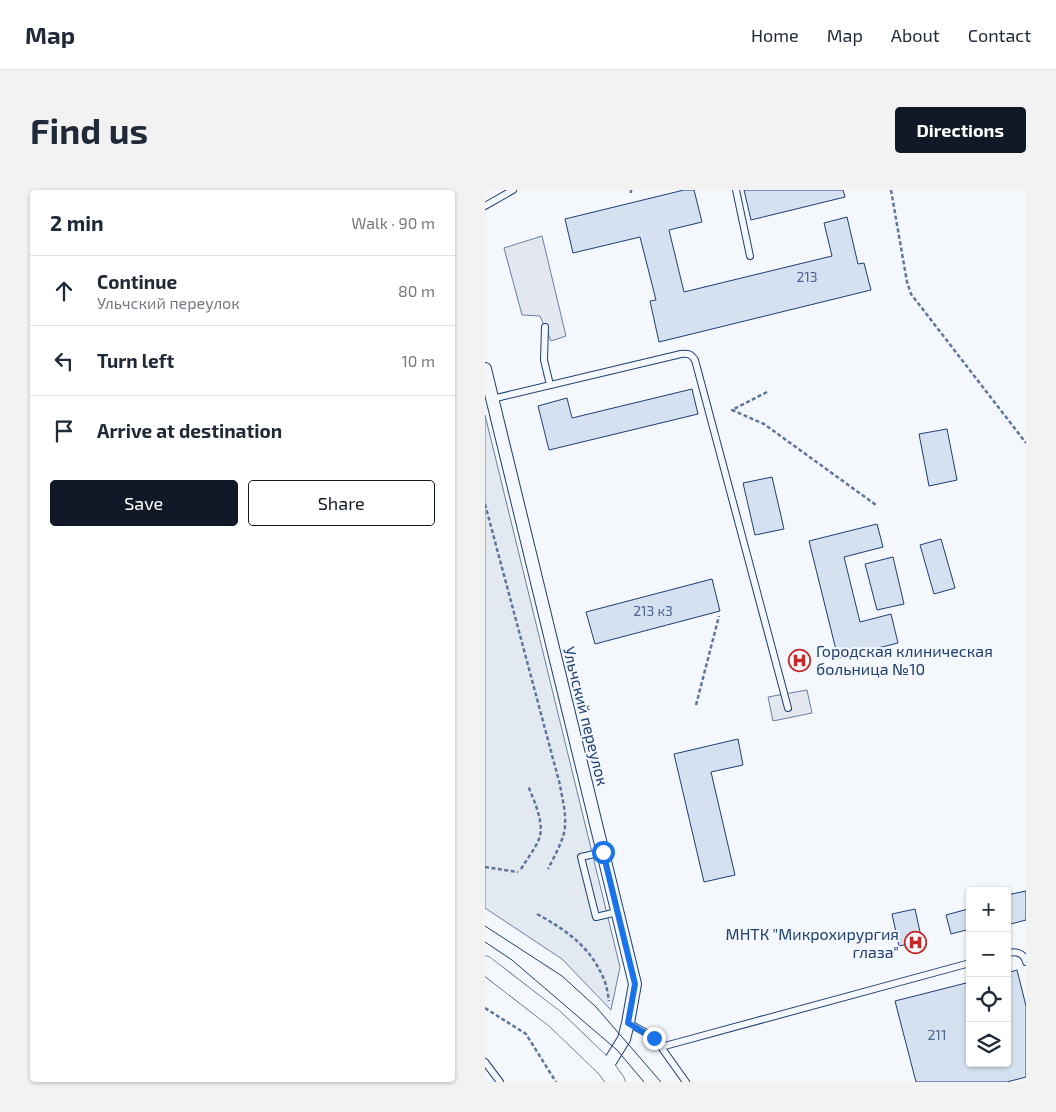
<!DOCTYPE html>
<html lang="en">
<head>
<meta charset="utf-8">
<style>
	:root { --surface:#fff; --page:#f2f2f3; --text:#1f2937; --muted:#747a83; --line:#e0e1e3; --accent:#111827 }
	body { margin:0; font-family:"Exo 2",sans-serif; background:var(--page); color:var(--text) }
	.controls { position:absolute; right:15px; bottom:15px; display:grid; overflow:hidden; border-radius:5px; box-shadow:0 1px 4px #0004 }
	.controls button { width:45px; height:45px; display:grid; place-items:center; padding:0; border:0; border-bottom:1px solid var(--line); background:var(--surface); color:var(--text); font:25px sans-serif }
	.stop { position:absolute; width:15px; height:15px; margin:-11px; border:4px solid #1a73e8; border-radius:50%; background:#fff }
	.stop.end { background:#1a73e8; border-color:#fff; box-shadow:0 1px 5px #0008 }
	.list { margin:0; padding:0; list-style:none }
	h2 { display:flex; justify-content:space-between; align-items:center; height:65px; margin:0; padding:0 20px; font-size:21px }
	h2 small { font-size:16px; font-weight:400; color:var(--muted) }
	.list li { display:grid; grid-template-columns:32px 1fr auto; gap:15px; align-items:center; box-sizing:border-box; height:70px; padding:0 20px; border-top:1px solid var(--line) }
	.list b { display:block; font-size:19px; white-space:nowrap }
	.list p { margin:0; font-size:16px; white-space:nowrap; color:var(--muted) }
	.list em { font-size:16px; font-style:normal; color:var(--muted) }
	.actions { display:flex; gap:10px; padding:15px 20px }
	.actions a { flex:1; padding:11px 0; border:1px solid var(--accent); border-radius:5px; text-align:center; font-size:18px; color:var(--accent) }
	.actions .main { background:var(--accent); color:#fff }
	.icon { flex:none; width:28px; height:28px; fill:none; stroke:currentColor; stroke-width:2; stroke-linecap:round; stroke-linejoin:round }
	.map { position:relative; flex:none; width:541px; height:892px; overflow:hidden; border-radius:5px }
	header { display:flex; align-items:center; gap:30px; box-sizing:border-box; height:70px; padding:0 25px; background:var(--surface); border-bottom:1px solid var(--line) }
	header strong { font-size:24px }
	nav { display:flex; gap:28px; margin-inline-start:auto; font-size:18px }
	.intro { display:flex; align-items:center; justify-content:space-between; box-sizing:border-box; height:120px; padding:0 30px }
	h1 { margin:0; font-size:35px }
	.button { padding:12px 22px; border-radius:5px; background:var(--accent); color:#fff; font-size:18px; font-weight:700 }
	main { display:flex; gap:30px; padding:0 30px }
	aside { flex:1; background:var(--surface); border-radius:5px; box-shadow:0 1px 4px #0004 }
	.map>svg:first-child { display:block }
	.green { fill:#e3e9f0; stroke:#687fa3 }
	.parking { fill:#e3e8f0; stroke:#687fa3 }
	.building { fill:#d5e0f0; stroke:#1d3f73 }
	.lines { fill:none; stroke-linecap:round; stroke-linejoin:round }
	.lane-casing { stroke:#1d3f73; stroke-width:8 }
	.street-casing { stroke:#1d3f73; stroke-width:14 }
	.secondary-casing { stroke:#1d3f73; stroke-width:19 }
	.path { stroke:#5e769c; stroke-width:2.5; stroke-dasharray:4 2.5; stroke-linecap:butt }
	.lane { stroke:#f4f7fb; stroke-width:6 }
	.street { stroke:#f4f7fb; stroke-width:12 }
	.secondary { stroke:#f4f7fb; stroke-width:18 }
	.tram { stroke:#1d3f73; stroke-width:1 }
	.route { stroke:#1a73e8; stroke-width:6 }
	.labels { text-anchor:middle; stroke-width:4; stroke-linejoin:round; paint-order:stroke }
	.number-label { font-size:14px; fill:#4b6792 }
	.poi-label { font-size:16px; fill:#1d3f73; stroke:#f4f7fb; text-anchor:start }
	.street-label { font-size:16px; fill:#1d3f73; stroke:#f4f7fb }
</style>
</head>
<body>
<header>
<strong>Map</strong>
<nav><a>Home</a><a>Map</a><a>About</a><a>Contact</a></nav>
</header>
<div class="intro"><h1>Find us</h1><a class="button">Directions</a></div>
<main>
<aside>
<h2>2 min<small>Walk · 90 m</small></h2>
<ul class="list">
<li><svg class="icon" aria-label="ahead" viewBox="0 0 24 24"><path d="M12 20V5M6 11l6-6 6 6"/></svg><div><b>Continue</b><p>Ульчский переулок</p></div><em>80 m</em></li>
<li><svg class="icon" aria-label="left" viewBox="0 0 24 24"><path d="M17 20v-9H6M10 6l-5 5 5 5"/></svg><div><b>Turn left</b></div><em>10 m</em></li>
<li><svg class="icon" aria-label="arrive" viewBox="0 0 24 24"><path d="M6 21V4h12l-3 4 3 4H6"/></svg><div><b>Arrive at destination</b></div></li>
</ul>
<div class="actions"><a class="main">Save</a><a>Share</a></div>
</aside>
<div class="map">
<svg width="541" height="892" viewBox="0 0 541 892">
	<rect width="100%" height="100%" fill="#f4f7fb"/>
	<path class="green" d="M0,225l135,552 -9,43 -49,-51 -77,-51z"/>
	<path class="parking" d="M57,46l24,100 -15,5 -11,-25 -18,-1 -18,-67z
		M322,500l5,23 -39,8 -5,-24z"/>
	<path class="building" d="M199,0h10l8,32 -33,8 15,62 148,-36 -8,-33 23,-6 11,47 6,-1 7,27 -212,52 -9,-41 6,-1 -16,-63 -67,16 -8,-34z
		M259,0h99l2,7 -94,23z
		M207,199l6,25 -149,36 -11,-44 29,-8 5,20z
		M462,239l10,51 -28,6 -10,-52z
		M287,287l12,52 -29,6 -12,-52z
		M392,334l6,23 -39,10 16,65 31,-8 7,29 -60,15 -29,-117z
		M456,349l14,49 -21,6 -14,-49z
		M408,367l11,47 -27,6 -12,-46z
		M227,389l8,32 -125,33 -9,-32z
		M253,549l5,26 -32,7 24,103 -31,7 -30,-128z
		M541,701v29l-19,5v-30z
		M430,719l7,32 -23,5 -7,-32z
		M483,719l2,6v14l-19,5 -5,-19z
		M532,780l9,36v71l-19,5h-91l-21,-81 75,-19v81h37v-90z"/>
	<g class="lines">
		<defs>
			<path id="lane" d="M251,0l14,66
				M0,16l28,-16
				M60,137l-1,33 6,25
				M7,209l189,-45c7,-1 10,0 14,6l93,348
				M118,662l-22,5 15,60 21,-5
				M522,763c9,-2 17,0 19,9
				M143,833l26,14 32,45
				M176,857l309,-84
				M0,872l15,20"/>
			<path id="street" d="M0,179l150,615 -7,39 -4,16 -18,29"/>
			<path id="secondary" d="M0,775l70,54 51,49 10,14"/>
		</defs>
		<use href="#lane" class="lane-casing"/>
		<use href="#street" class="street-casing"/>
		<use href="#secondary" class="secondary-casing"/>
		<path class="path" d="M146,0v3
			M406,0l16,92 4,12 115,149
			M282,202l-35,18 32,14 112,81
			M0,314l75,281c2,13 6,26 5,40 0,13 -11,32 -17,44
			M211,515l23,-89
			M0,677l33,5
			M36,679c6,-10 14,-20 18,-30 6,-15 -5,-39 -11,-53
			M52,724c31,17 55,34 68,68 2,6 3,13 4,19
			M0,818l41,26 30,48"/>
		<use href="#lane" class="lane"/>
		<use href="#street" class="street"/>
		<use href="#secondary" class="secondary"/>
		<path class="tram" d="M0,736l77,50 34,31 65,75
			M0,752l27,18 105,90 27,32"/>
	</g>
	<g class="lines">
		<path class="route" d="M118,662l32,132 -7,39 26,15"/>
	</g>
	<defs>
		<symbol id="hospital-ring" viewBox="-11 -11 22 22"><circle r="9.5" fill="#f4f7fb" stroke="#c62828" stroke-width="1.5"/><path d="M-5-5h3v3.5h4V-5h3V5h-3V1.5h-4V5h-3Z" fill="#c62828"/></symbol>
	</defs>
	<g fill-rule="evenodd">
		<use href="#hospital-ring" x="302" y="458" width="25" height="25"/>
		<use href="#hospital-ring" x="418" y="740" width="25" height="25"/>
	</g>
	<g class="labels">
		<g class="number-label">
			<text x="322" y="92">213</text>
			<text x="168" y="426">213 к3</text>
			<text x="452" y="850">211</text>
		</g>
		<g class="poi-label">
			<text x="331" y="467">Городская клиническая<tspan x="331" dy="18">больница №10</tspan></text>
			<text x="414" y="750" text-anchor="end">МНТК "Микрохирургия<tspan x="414" dy="18">глаза"</tspan></text>
		</g>
		<g class="street-label">
			<text transform="translate(101 526) rotate(76)" y="6">Ульчский переулок</text>
		</g>
	</g>
</svg>
<div class="controls">
<button>+</button>
<button>−</button>
<button><svg class="icon" aria-label="locate" viewBox="0 0 24 24"><circle cx="12" cy="12" r="6"/><path d="M12 2v4M12 18v4M2 12h4M18 12h4"/></svg></button>
<button><svg class="icon" aria-label="layers" viewBox="0 0 24 24"><path d="M12 4l9 5-9 5-9-5zM3 14l9 5 9-5"/></svg></button>
</div>
<div class="stop" style="left:118px;top:662px"></div>
<div class="stop end" style="left:169px;top:848px"></div>
</div>
</main>
</body>
</html>
